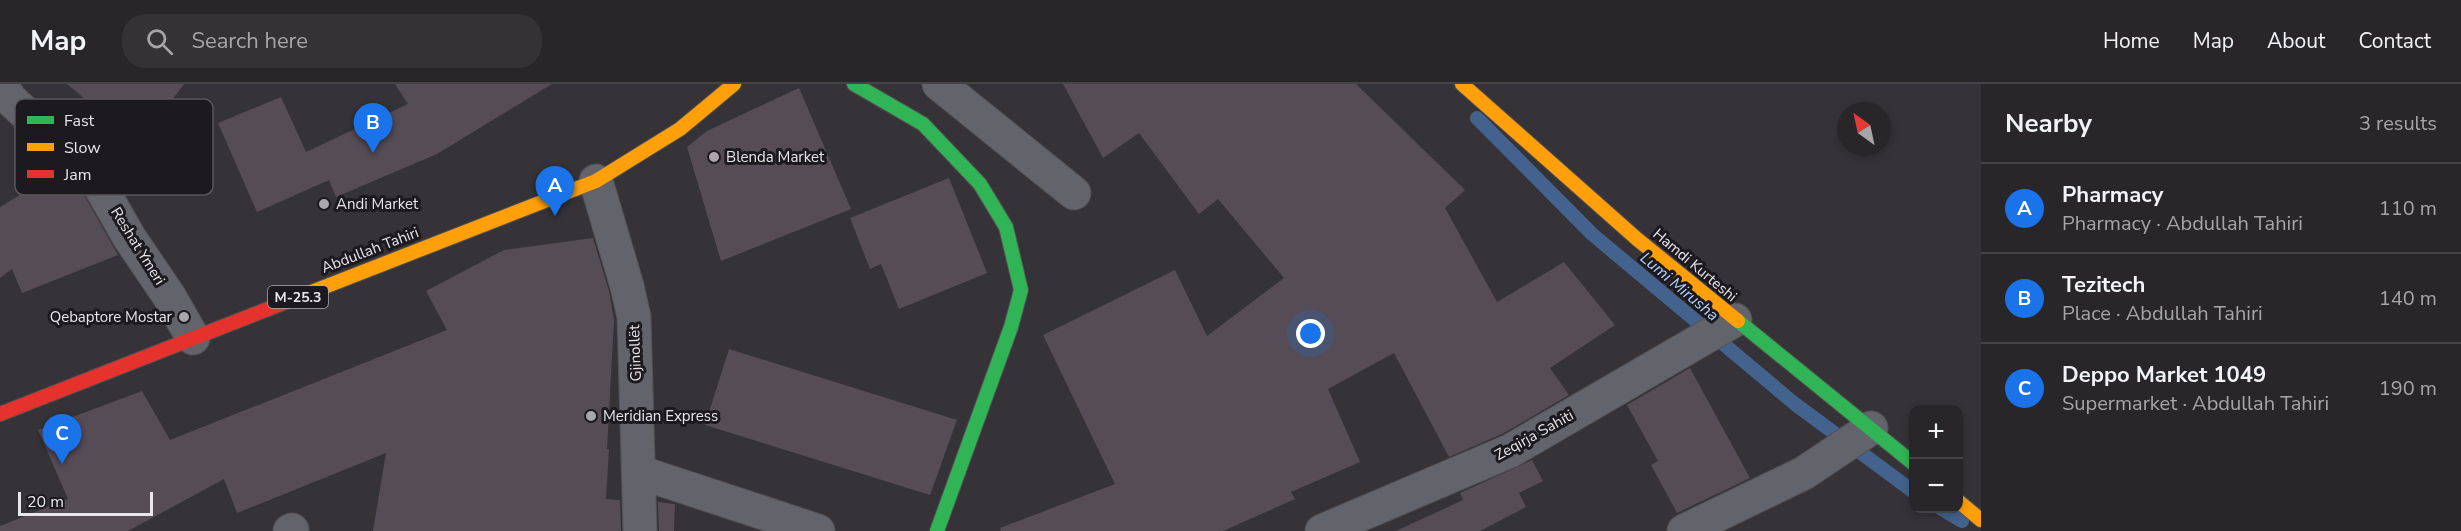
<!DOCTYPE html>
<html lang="en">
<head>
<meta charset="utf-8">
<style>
	:root { --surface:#282629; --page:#343235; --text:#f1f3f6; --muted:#a5a5a8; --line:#444346; --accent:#1a73e8 }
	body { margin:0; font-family:"Nunito Sans",sans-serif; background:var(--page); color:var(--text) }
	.controls { position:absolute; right:18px; bottom:18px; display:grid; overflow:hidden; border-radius:12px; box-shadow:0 3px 9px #0003 }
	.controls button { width:54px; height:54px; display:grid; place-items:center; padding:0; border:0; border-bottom:2px solid var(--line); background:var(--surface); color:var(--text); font:30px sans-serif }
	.compass { position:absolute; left:1837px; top:18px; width:54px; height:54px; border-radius:50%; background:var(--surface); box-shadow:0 3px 9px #0003; rotate:327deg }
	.scale { position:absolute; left:18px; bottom:15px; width:135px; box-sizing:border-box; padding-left:6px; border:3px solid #e8e6eb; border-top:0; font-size:16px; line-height:21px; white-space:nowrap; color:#e8e6eb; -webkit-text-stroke:4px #1c1a1e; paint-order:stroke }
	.you { position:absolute; left:1311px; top:250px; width:21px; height:21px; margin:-15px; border:4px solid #fff; border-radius:50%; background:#1a73e8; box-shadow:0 0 0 9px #1a73e833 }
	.badge { display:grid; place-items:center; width:39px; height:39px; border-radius:50%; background:var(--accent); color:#fff; font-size:20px; font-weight:700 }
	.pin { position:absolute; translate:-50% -50px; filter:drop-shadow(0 2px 3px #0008) }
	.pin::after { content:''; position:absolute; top:32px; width:21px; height:18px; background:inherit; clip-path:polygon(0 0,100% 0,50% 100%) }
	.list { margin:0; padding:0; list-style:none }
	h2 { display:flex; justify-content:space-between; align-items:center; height:78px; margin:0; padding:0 24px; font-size:26px }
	h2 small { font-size:20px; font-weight:400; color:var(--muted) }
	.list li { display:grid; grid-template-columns:39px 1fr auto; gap:18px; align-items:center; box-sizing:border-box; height:90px; padding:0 24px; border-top:2px solid var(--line) }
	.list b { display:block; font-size:22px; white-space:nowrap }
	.list p { margin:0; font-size:20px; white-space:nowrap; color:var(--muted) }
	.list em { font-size:20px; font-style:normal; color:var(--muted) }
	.icon { flex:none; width:33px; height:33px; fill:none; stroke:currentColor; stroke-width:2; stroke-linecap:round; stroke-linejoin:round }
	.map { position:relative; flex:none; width:1981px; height:447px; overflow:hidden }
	header { display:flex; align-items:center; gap:36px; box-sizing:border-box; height:84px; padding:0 30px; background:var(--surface); border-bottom:2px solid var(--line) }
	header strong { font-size:28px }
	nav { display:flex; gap:33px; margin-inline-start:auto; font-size:21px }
	.search { width:420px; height:54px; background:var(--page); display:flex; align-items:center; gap:15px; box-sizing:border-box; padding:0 21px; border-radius:24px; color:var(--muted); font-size:22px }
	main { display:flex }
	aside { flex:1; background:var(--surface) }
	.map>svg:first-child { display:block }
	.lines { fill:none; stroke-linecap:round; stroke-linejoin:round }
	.stream { stroke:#44628e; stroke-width:14 }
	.building { fill:#564c56 }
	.street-casing { stroke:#525053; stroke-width:35 }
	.fast-casing { stroke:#525053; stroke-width:16 }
	.slow-casing { stroke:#525053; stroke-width:16 }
	.jam-casing { stroke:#525053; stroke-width:16 }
	.street { stroke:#63636c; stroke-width:33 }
	.fast { stroke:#30b455; stroke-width:14 }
	.slow { stroke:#ff9f0a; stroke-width:14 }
	.jam { stroke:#e5322d; stroke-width:14 }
	.poi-dot { fill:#a9a7ac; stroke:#1c1a1e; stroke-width:2 }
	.labels { text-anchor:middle; stroke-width:6; stroke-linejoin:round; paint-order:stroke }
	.shield { fill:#1c1a1e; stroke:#aba9ae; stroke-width:1.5 }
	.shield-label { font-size:14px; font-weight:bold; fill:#e8e6eb }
	.poi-label { font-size:15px; fill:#e8e6eb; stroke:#1c1a1e; text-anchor:start }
	.street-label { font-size:15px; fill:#e8e6eb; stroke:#1c1a1e }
	.water-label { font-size:16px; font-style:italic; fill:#b2d2fd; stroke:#1c1a1e }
	.key { fill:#1c1a1e; stroke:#59575c; stroke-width:1.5 }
	.key-label { font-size:16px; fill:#e8e6eb }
</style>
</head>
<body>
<header>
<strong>Map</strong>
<div class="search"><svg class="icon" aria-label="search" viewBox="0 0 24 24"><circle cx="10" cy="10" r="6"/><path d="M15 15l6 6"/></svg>Search here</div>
<nav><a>Home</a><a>Map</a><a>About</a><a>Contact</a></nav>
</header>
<main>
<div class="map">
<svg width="1981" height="447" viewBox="0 0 1981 447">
	<rect width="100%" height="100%" fill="#353337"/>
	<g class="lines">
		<path class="stream" d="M1477,34l115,116 203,170 119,88
			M1940,424l22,13"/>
	</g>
	<path class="building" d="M67,0h117l-45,60z
		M395,0h157l-115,70 -101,43 -7,-17 -72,32 -39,-89 63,-26 25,55 102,-48z
		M1063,0h293l109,106 -20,18 52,94 67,-40 51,63 -65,43 19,27 -67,39 -53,23 -55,-104 -66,36 32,73 -69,30 4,7 -72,32h-222l-1,-3 115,-44 -72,-149 132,-65 32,66 77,-58 -66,-79 -19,15 -60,-81 -36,25z
		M799,4l52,121 -130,52 -34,-114 20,-16z
		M63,85l11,8 44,78 -96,38 -10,-24 -12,9v-71z
		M949,94l38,95 -88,36 -18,-45 -11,5 -20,-51z
		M593,154l16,53 5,29 -7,129h2l-3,50 14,1 1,31h-248l13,-78 -149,60 -13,-34 -96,52h-128v-5l68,-27 -30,-69 104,-39 28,49 277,-110 -21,-39 78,-41z
		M729,265l228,71 -27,75 -225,-70z
		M1690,284l60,110 -73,35 -26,-48 7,-4 -31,-56z
		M1532,376l11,21 -24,12 7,14 -46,24h-84l67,-31 -3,-7z
		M658,418l17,2 -1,27h-15z"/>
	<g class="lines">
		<defs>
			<path id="street" d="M1,0l9,15 30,28 48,38 41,72 40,59 24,42
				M939,0l135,109
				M596,97l31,105 7,31 6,214
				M639,388l179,59
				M290,447l2,-1
				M1322,447l188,-80 225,-131
				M1684,447l120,-58 67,-45"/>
			<path id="fast" d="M854,0l69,40 57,60 26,43 15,63 -10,37 -74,204
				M1738,237l176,143"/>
			<path id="slow" d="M1462,0l175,155 101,82
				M291,216l305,-119 84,-52 54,-45
				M1958,417l23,19"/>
			<path id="jam" d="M0,330l291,-114"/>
		</defs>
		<use href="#street" class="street-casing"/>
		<use href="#fast" class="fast-casing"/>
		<use href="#slow" class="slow-casing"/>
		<use href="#jam" class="jam-casing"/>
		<use href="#street" class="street"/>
		<use href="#fast" class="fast"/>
		<use href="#slow" class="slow"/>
		<use href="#jam" class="jam"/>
	</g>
	<g class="poi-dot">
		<circle cx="714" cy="73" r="6"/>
		<circle cx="324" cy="120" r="6"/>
		<circle cx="184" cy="233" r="6"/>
		<circle cx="591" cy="332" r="6"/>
	</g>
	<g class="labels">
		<rect class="shield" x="268" y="202" width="60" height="22" rx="4.5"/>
		<g class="shield-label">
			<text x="298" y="218">M-25.3</text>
		</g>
		<g class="poi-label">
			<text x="726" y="78">Blenda Market</text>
			<text x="336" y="125">Andi Market</text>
			<text x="172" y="238" text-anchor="end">Qebaptore Mostar</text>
			<text x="603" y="337">Meridian Express</text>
		</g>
		<g class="street-label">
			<text transform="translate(138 162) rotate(58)" y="5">Reshat Ymeri</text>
			<text transform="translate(370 166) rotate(-21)" y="5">Abdullah Tahiri</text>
			<text transform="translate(1695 181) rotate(40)" y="5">Hamdi Kurteshi</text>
			<text transform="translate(635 269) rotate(-92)" y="5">Gjinollët</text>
			<text transform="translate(1534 351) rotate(-29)" y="5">Zeqirja Sahiti</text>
		</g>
		<g class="water-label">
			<text transform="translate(1680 202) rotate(40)" y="6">Lumi Mirusha</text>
		</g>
	</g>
	<rect x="15" y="15" width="198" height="96" rx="9" class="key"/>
	<rect x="27" y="32" width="27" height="8" fill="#30b455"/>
	<rect x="27" y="59" width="27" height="8" fill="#ff9f0a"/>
	<rect x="27" y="86" width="27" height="8" fill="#e5322d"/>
	<g class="key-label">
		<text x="64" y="42">Fast</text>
		<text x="64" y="69">Slow</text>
		<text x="64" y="96">Jam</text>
	</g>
</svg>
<div class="controls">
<button>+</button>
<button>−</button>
</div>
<svg class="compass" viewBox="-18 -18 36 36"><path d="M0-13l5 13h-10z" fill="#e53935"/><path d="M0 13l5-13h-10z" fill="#a5a5a8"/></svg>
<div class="scale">20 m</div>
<div class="you"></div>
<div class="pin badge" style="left:555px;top:132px">A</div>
<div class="pin badge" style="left:373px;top:69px">B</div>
<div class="pin badge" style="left:62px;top:380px">C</div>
</div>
<aside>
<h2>Nearby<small>3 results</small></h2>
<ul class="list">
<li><span class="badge">A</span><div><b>Pharmacy</b><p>Pharmacy · Abdullah Tahiri</p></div><em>110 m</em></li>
<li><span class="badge">B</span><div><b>Tezitech</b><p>Place · Abdullah Tahiri</p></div><em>140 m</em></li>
<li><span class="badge">C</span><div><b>Deppo Market 1049</b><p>Supermarket · Abdullah Tahiri</p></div><em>190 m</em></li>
</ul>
</aside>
</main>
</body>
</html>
